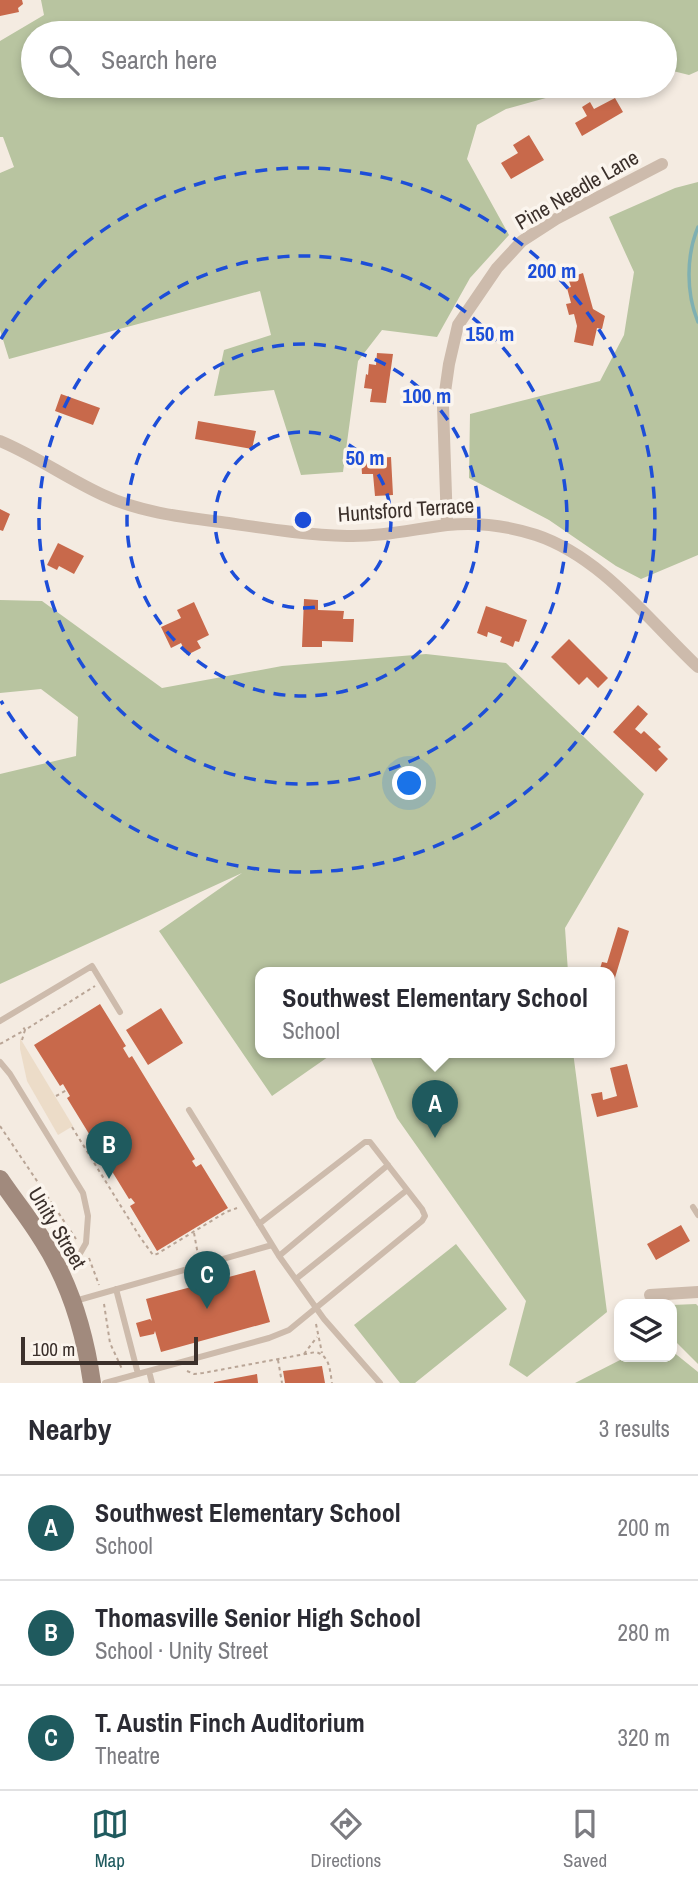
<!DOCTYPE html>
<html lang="en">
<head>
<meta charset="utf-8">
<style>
	:root { --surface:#fff; --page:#f7f7f7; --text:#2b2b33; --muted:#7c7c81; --line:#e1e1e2; --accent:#1f5a5e }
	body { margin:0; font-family:"Archivo Narrow",sans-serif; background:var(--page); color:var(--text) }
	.controls { position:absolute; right:21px; bottom:21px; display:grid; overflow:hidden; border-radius:14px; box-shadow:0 4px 10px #0003 }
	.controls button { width:63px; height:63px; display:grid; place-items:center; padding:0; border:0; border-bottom:2px solid var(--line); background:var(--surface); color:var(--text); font:35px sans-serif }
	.scale { position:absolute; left:21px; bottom:18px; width:177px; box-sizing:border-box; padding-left:7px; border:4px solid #3b302b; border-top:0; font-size:19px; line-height:24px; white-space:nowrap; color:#3b302b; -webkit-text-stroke:5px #fbf5ee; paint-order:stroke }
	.you { position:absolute; left:410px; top:784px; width:24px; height:24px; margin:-18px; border:5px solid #fff; border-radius:50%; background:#1a73e8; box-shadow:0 0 0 10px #1a73e833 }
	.badge { display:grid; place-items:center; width:46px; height:46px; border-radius:50%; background:var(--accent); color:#fff; font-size:23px; font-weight:700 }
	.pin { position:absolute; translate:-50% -58px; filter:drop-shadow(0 2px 4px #0008) }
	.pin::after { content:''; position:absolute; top:37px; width:24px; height:21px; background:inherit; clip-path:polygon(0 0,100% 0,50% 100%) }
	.popup { position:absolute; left:255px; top:967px; width:360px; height:91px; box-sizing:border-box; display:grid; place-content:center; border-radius:14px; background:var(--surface); filter:drop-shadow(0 2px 5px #0005); font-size:23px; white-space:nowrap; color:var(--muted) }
	.popup b { font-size:26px; color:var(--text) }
	.popup::after { content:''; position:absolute; left:50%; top:100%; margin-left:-14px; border:14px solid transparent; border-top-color:var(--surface) }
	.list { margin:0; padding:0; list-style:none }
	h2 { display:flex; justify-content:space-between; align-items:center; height:91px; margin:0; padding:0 28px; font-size:30px }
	h2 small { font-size:23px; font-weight:400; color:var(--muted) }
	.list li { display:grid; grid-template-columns:46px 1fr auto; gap:21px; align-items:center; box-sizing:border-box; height:105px; padding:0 28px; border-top:2px solid var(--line) }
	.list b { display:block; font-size:26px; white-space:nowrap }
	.list p { margin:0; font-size:23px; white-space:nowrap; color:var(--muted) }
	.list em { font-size:23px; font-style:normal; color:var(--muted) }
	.icon { flex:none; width:38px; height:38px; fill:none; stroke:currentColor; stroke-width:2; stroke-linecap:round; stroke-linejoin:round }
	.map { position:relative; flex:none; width:698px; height:1383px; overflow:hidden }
	.search { position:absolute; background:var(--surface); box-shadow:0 4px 10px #0003; left:21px; right:21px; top:21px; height:77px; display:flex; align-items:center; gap:18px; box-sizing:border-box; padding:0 24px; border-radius:38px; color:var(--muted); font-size:26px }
	.sheet { height:406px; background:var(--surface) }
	nav { display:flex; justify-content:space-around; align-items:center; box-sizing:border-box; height:98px; border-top:2px solid var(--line); background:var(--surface); font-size:19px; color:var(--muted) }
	nav a { display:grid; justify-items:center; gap:4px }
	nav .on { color:var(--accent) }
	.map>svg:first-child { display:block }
	.green { fill:#b8c4a0 }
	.plaza { fill:#ecdcc8 }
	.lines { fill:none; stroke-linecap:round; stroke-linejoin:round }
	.stream { stroke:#7fb0b2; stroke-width:3.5 }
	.building { fill:#c8694b }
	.path { stroke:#b9a596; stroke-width:2; stroke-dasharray:3.5 3.5; stroke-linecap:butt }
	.lane { stroke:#cdbbac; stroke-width:6 }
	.street { stroke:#cdbbac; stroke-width:12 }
	.secondary { stroke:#a18a7d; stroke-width:18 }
	.ring { fill:none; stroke:#1d4ed8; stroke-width:3.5; stroke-dasharray:12 9 }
	.labels { text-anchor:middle; stroke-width:7; stroke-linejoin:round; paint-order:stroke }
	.street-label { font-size:21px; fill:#3b302b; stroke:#fbf5ee }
	.centre { fill:#1d4ed8; stroke:#fbf5ee; stroke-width:3.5 }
	.ring-label { font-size:21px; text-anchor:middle; font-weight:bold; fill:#1d4ed8; stroke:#fbf5ee; stroke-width:7; stroke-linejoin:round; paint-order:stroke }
</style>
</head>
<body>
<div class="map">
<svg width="698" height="1383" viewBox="0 0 698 1383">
	<rect width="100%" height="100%" fill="#f4ebe1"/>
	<path class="green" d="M41,0h657v71l-9,4 -24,-6v-36h-632v53h556l-83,23 -29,16 -10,34 42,76 -39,43 -33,59 -55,-7 -24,31 -15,111 -42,3 -27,-85 -60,6 10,-46 47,-15 -11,-44 -251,68 -9,-29v-157l14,-6 -11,-30h-3v-96l44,-26z
		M698,182v373l-57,24 -25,-13 -67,-46 -80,-42 1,-64 130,-33 24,-46 10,-63 -25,-55 66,-29z
		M0,600l42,1 120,87 120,-22 144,-12 80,9 138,131 -79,134 3,44h-308v80h75l-63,44 -113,-165 83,-58 -242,111v-210l76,-18 2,-39 -37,-28 -41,4z
		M368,1052h205l34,260 -80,65 -18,-12 17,-64 -129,-183z
		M456,1244l51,65 -92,74h-15l-46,-58z
		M696,1304l2,2v58l-26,-26v-33z
		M672,1351l26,21v11h-123l51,-26h46z"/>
	<path class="plaza" d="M20,1038l53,88 -15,9 -31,-54 -7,-32z"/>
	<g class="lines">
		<path class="stream" d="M698,227c-12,29 -12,66 0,95"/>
	</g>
	<path class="building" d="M0,0h22l1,4 -5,4 1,4 -19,4z
		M615,98l8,14 -41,24 -7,-13 12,-7 -5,-9 8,-5 4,7z
		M529,135l15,25 -33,19 -10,-16 17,-10 -5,-8z
		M583,273l10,36 12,7 -3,13 -5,-1 -4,18 -19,-4 3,-16 -3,-12 -5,1 -3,-11 5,-1 -4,-15 4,-1 -3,-9z
		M377,353l16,1 -7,49 -16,-1 2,-13 -8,-1 2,-14 2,1 1,-11 7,1z
		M61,394l39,14 -7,17 -38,-14z
		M198,421l58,10 -4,18 -57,-10z
		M391,457l2,38 -18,1 -2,-22h-11l-1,-15z
		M0,509l10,5 -7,17 -3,-1z
		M58,543l26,13 -10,18 -15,-8 -2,4 -10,-5z
		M304,599l14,1v10l26,1 -1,8h11l-1,23 -31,-1v6h-20z
		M194,602l15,33 -12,6 4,7 -14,7 -6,-12 -10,5 -10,-21 20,-9 -4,-8z
		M486,606l41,14 -8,22 -4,-1 -2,6 -13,-5 2,-5 -14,-5 -1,5 -10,-4z
		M569,639l39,39 -10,10 -11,-11 -8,8 -28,-28z
		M638,705l10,9 -13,15 6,5 3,-3 17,16 -3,2 10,10 -12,13 -43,-40z
		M618,927l11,4 -15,50 -4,-1v-8h-11l3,-10 5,1z
		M100,1004l26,42 -3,2 6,10 3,-2 63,103 -3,2 4,6 5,-3 27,44 -71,43 -27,-45 5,-3 -4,-5 -2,1 -62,-101 3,-2 -7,-12 -3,2 -26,-41z
		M161,1008l22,35 -35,22 -22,-35z
		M627,1064l11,43 -41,10 -6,-23 11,-2 1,8 14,-4 -7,-28z
		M681,1225l9,16 -34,19 -9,-16z
		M255,1270l15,52 -109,30 -6,-21 -1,3 -14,3 -4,-14 14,-4 2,2 -6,-22z
		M322,1366l3,17h-40l-2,-12z
		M257,1374l1,9h-44v-1z"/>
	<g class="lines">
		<path class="path" d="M22,1040l3,-10 70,-44
			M0,1044l25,-14 -2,-3
			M56,1096l11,-6
			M0,1126l76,113
			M72,1127l68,110 13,18 4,-1 69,-42 11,-4
			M194,1233l4,22
			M89,1258l10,27
			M104,1304l6,39 12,26
			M316,1324l6,29
			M304,1354l13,-17
			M278,1360l4,23
			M187,1371l7,3 9,-1 113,-21c14,4 14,19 16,31"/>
		<path class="lane" d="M0,1021l92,-55 28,46
			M0,1062l10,12 73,119 5,23 -2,27 -8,14 -18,12
			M189,1110l90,146 45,63 56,64
			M693,1207l5,8
			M279,1256l109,-91
			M296,1279l111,-89
			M116,1289l22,85
			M75,1301l197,-56
			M149,1371l3,12
			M105,1383l164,-45 20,-8 133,-109 3,-5 -3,-7 -52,-67h-5l-106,82"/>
		<path class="street" d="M0,441c36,15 68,38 103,54 36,17 79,22 118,27 42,6 84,13 126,14 34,1 67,-7 100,-11 29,-3 61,1 89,10 66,22 113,86 162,132
			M447,525l-4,-119 6,-42 9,-39 39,-57 25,-27 34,-22 106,-55
			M650,1295l48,-3"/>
		<path class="secondary" d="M0,1179c14,21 30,40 43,62 27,42 42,93 49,142"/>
	</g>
	<g class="ring">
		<circle cx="303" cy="520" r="88"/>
		<circle cx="303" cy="520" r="176"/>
		<circle cx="303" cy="520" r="264"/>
		<path d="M1 339A352 352 0 1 1 1 701"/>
	</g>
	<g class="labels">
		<g class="street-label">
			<text transform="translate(577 190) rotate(-30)" y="7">Pine Needle Lane</text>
			<text transform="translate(406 510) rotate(-4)" y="7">Huntsford Terrace</text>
			<text transform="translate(57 1228) rotate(59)" y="7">Unity Street</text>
		</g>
	</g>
	<circle cx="303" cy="520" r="10" class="centre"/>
	<g class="ring-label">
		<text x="552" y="278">200 m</text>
		<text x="490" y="341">150 m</text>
		<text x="427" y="403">100 m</text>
		<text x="365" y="465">50 m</text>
	</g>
</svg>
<div class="controls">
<button><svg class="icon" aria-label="layers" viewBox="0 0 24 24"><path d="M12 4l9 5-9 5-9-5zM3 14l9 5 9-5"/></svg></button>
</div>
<div class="scale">100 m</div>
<div class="you"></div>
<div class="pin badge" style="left:435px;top:1138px">A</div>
<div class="popup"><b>Southwest Elementary School</b>School</div>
<div class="pin badge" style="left:109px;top:1179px">B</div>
<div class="pin badge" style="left:207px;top:1309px">C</div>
<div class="search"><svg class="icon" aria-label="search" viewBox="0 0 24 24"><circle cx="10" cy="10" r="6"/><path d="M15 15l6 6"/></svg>Search here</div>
</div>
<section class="sheet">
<h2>Nearby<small>3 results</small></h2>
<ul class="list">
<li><span class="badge">A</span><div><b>Southwest Elementary School</b><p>School</p></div><em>200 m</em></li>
<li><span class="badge">B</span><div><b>Thomasville Senior High School</b><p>School · Unity Street</p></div><em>280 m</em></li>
<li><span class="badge">C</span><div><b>T. Austin Finch Auditorium</b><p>Theatre</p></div><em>320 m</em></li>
</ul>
</section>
<nav>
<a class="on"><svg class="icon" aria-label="map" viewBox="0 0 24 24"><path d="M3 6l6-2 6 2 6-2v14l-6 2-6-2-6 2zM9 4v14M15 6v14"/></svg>Map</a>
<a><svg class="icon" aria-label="directions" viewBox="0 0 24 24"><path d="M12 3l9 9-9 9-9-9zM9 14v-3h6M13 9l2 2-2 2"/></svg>Directions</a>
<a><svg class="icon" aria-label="saved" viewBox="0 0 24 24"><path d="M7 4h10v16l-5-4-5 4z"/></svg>Saved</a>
</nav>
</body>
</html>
